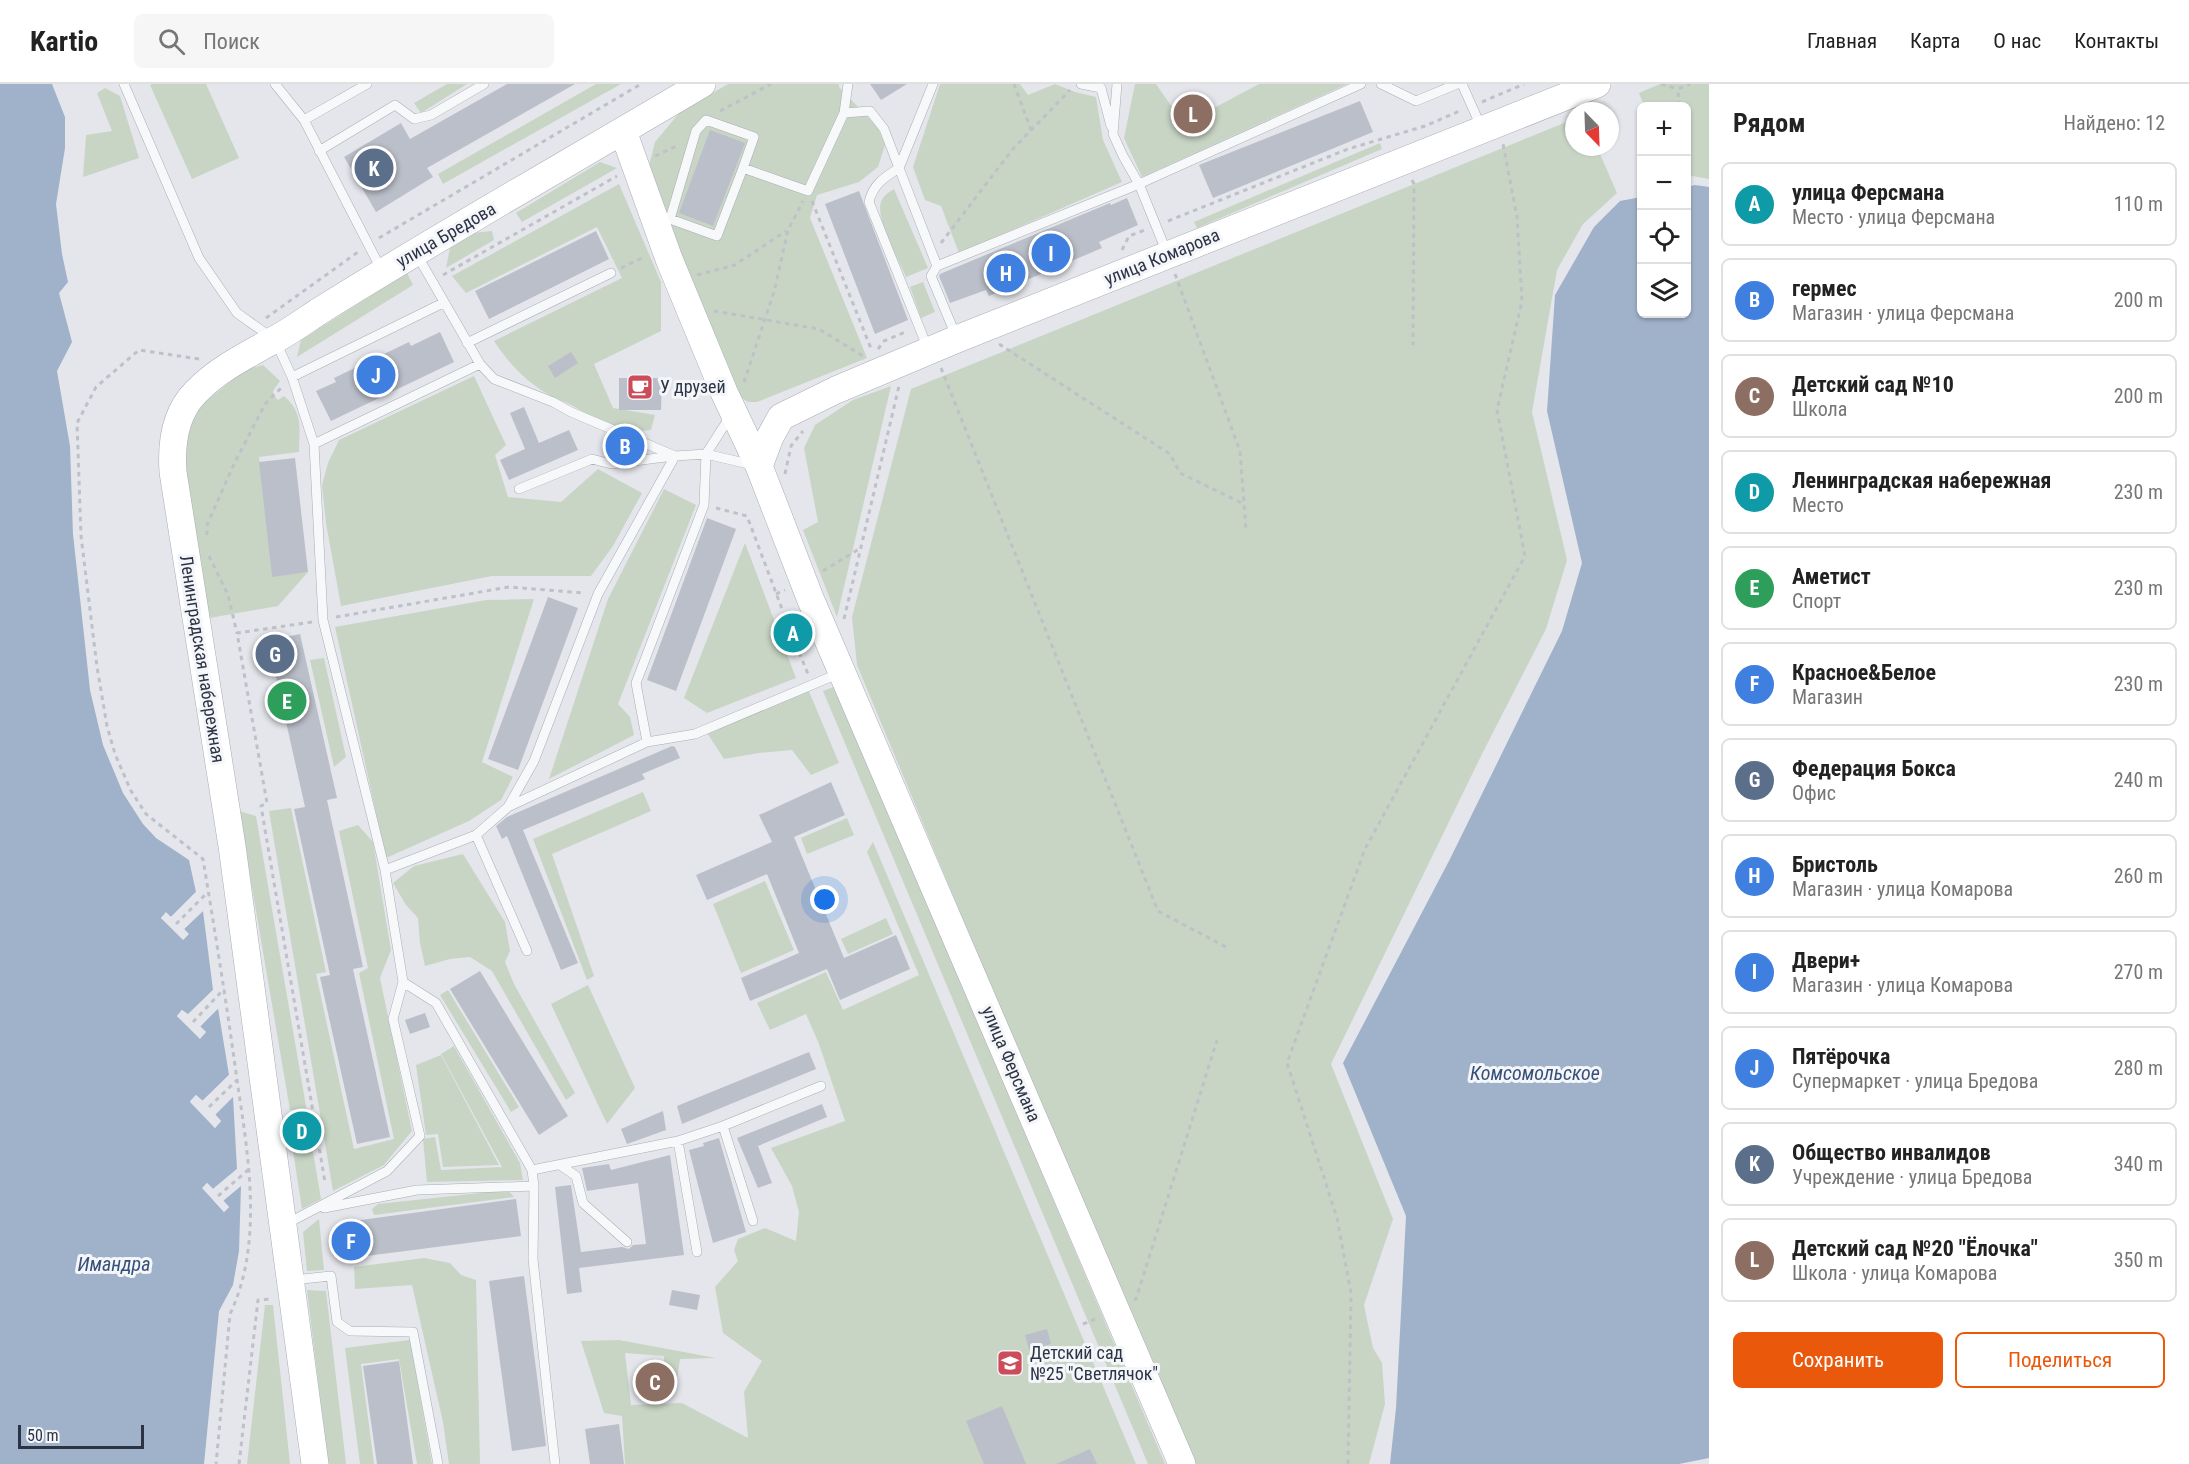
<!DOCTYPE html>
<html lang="ru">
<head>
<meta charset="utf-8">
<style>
	:root { --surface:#fff; --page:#f6f6f6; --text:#222; --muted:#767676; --line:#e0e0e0; --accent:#ea580c }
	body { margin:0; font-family:"Roboto Condensed",sans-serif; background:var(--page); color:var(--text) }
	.controls { position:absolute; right:18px; top:18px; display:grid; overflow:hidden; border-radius:9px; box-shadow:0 2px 4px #0004 }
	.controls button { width:54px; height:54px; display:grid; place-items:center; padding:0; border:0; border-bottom:2px solid var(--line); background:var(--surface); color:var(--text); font:30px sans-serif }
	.compass { position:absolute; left:1565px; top:18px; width:54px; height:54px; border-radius:50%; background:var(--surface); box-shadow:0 2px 4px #0004; rotate:157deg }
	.scale { position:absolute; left:18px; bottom:15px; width:126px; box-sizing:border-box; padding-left:6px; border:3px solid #2c3344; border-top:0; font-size:16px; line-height:21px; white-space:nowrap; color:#2c3344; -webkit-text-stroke:4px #f4f6f9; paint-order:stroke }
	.you { position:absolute; left:825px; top:816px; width:21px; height:21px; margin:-15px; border:4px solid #fff; border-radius:50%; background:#1a73e8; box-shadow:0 0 0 9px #1a73e833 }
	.badge { display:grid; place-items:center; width:39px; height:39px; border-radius:50%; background:var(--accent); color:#fff; font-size:20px; font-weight:700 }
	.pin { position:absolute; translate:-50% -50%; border:3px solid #fff; box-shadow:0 2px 6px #0006 }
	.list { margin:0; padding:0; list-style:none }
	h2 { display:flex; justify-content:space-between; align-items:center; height:78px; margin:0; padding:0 24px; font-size:26px }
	h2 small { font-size:20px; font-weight:400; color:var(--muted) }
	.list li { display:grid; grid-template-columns:39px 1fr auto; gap:18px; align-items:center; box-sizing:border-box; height:84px; margin:0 12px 12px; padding:0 12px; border:2px solid var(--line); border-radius:9px }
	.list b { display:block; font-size:22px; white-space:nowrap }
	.list p { margin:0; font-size:20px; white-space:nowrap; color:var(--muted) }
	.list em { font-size:20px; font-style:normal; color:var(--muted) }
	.actions { display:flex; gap:12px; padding:18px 24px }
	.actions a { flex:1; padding:14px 0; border:2px solid var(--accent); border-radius:9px; text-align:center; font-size:21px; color:var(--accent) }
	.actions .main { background:var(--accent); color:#fff }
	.icon { flex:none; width:33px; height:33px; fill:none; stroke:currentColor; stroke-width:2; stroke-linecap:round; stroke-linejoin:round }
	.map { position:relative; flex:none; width:1709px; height:1380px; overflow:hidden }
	header { display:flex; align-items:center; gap:36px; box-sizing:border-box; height:84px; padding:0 30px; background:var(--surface); border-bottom:2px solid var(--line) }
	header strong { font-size:28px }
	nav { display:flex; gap:33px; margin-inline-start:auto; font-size:21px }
	.search { width:420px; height:54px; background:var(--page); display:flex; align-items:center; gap:15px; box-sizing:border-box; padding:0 21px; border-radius:9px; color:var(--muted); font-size:22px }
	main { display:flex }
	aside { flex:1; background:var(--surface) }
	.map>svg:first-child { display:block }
	.green { fill:#c8d5c5 }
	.water { fill:#a0b2ca }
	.pier { fill:#e4e6eb }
	.building { fill:#bbbfc9 }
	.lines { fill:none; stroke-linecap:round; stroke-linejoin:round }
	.lane-casing { stroke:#a9adb6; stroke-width:10 }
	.secondary-casing { stroke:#a9adb6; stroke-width:28 }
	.path { stroke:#bec1c7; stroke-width:3; stroke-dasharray:4.5 4.5; stroke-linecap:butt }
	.lane { stroke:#f7f8fa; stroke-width:9 }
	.secondary { stroke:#fff; stroke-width:27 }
	.labels { text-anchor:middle; stroke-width:6; stroke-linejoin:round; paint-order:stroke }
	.street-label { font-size:18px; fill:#2c3344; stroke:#f4f6f9 }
	.poi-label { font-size:18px; fill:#2c3344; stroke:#f4f6f9; text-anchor:start }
	.water-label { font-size:20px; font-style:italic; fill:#365077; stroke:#f4f6f9 }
</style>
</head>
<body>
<header>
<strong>Kartio</strong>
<div class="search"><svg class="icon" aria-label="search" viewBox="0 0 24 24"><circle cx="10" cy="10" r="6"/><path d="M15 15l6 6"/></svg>Поиск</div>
<nav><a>Главная</a><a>Карта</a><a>О нас</a><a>Контакты</a></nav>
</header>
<main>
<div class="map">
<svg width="1709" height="1380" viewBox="0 0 1709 1380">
	<rect width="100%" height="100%" fill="#e4e6eb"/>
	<path class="green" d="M152,0h54l33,74 -47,21 -42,-94z
		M447,0h20l-46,29 -7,-10z
		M596,0h25l-178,100 -5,-10z
		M728,0h111v3l39,41 7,17 -7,22 -19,15 -42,13 -7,23 57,140 -110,44h-9l-11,-7 -62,-150 -26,-79 6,-24 25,-30z
		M940,0h80l8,11 27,-11 20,8 21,5 7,43 19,42 -163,71 -18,-47 -16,-6 -12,-33z
		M1135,0h21l28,40 75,-40h88l-205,93 -18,-39z
		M1660,0h49v95l-22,-4 -1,-69h-42l-5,-13z
		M105,4l15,8 19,62 -56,19 3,-42 26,-4 -15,-38z
		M1574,35v28h23l20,46 -34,31 -26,46 -25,142 35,148 -21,69 -63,123 -152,312 62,155 -29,86 9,43 9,15 3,41 -16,60h-179l-333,-799 -5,-48 59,-228z
		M1380,59l2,6 -185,79 -3,-6z
		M600,78l17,6 -95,54 -6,-9z
		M619,100l42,98v49l-67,33 19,44 42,7 -4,15c-33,5 -51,-9 -78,-24 -7,-4 -15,-6 -22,-10 -24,-13 -42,-32 -57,-55l128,-63 -25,-51 -131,66 -14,-17z
		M894,105l34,79 -22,9c-7,-17 -31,-58 -25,-75 2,-6 8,-10 13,-13z
		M492,147l2,9 -48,28 4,-20 23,-15z
		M407,189l6,12 -116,72 4,-17z
		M923,198l12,30 -14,6 -11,-31z
		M263,281l17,16 -7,10 1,5 4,4 6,-4c20,17 15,33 15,56l-40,5 13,119 36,-4 -30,34 -74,13 -23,-159 11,-40 13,-18 40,-32z
		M474,292l32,69 -11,10 13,42 53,5 37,-33 44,24 -29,53 -22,30h-99l-151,30 -15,-83 -4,-38 6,-22 11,-23z
		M891,302l-54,231 -34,-87 15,-8 -14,-74 11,-23 38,-25z
		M664,405l32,16 -78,199 12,13 4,18 -85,44 59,-180z
		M745,459l51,135 -89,35 -23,-15z
		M534,515l-52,163 31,15 -12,23 -32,21 -83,37 -51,-231 151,-27z
		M324,574l22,99 -12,10 -24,-107z
		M836,602l329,778h-17l-325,-773z
		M808,605l31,74 -28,12 -19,-25 -33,3 -35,6 -17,-26z
		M643,708l8,19 -99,43 42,122 -7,4 -54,-141z
		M291,724l35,164 -10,2 38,175 40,-10 -35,-166 9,-5 -29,-137 19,-6 15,17 18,108 -11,28 32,153 -28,34 -51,26 -64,-380z
		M239,727l17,5 51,296 -17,-2z
		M847,734l7,17 -47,19 -6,-16z
		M873,758l263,622h-511l-3,-48 -18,-3 -23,-72 38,-1 97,18 -36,1 -5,33 -10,-2 -1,-34 -39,-3 6,52 51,-2 66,35 -4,-46 18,-31 -39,-28 -8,-46 23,-26 -4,-11 4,-11 27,-11 31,13 3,-29 -7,-26 -21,-38 74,-27 -26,-77 -13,-30 -36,16 -13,-27 69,-31 17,38 76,-35 -52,-123z
		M463,770l42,68 5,29 -5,11 9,22 61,109 -9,7 -74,-129 -22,-14 -20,2 -25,7 -5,-23 -2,-25 -12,-13 -13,-22 21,-17z
		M765,797l29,69 -53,23 -28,-69z
		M886,834l7,16 -45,20 -7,-15z
		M588,901l47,103 -28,36 -56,-120z
		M448,906l71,117 -8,5 -71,-117z
		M454,962l66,117 3,17 -96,2 -4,-43 12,-2 6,33 61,-3 -61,-113z
		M441,971l58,110 -56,2 -5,-33 -12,1 -10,-70z
		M293,1067l20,1 8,47 -19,10z
		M508,1106l6,7 -140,18 -2,-6 6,-5z
		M319,1135l5,51 -17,1 -4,-39z
		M424,1174l26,5 11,12 15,5 4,184h-31l-6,-42 -31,-137 -57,4 -1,-22z
		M307,1206l19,1 20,173h-18z
		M265,1221h8l17,159h-43z
		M410,1256l22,124h-15l-18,-105 -38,5 13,100h-14l-15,-116z"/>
	<path class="water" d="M0,0h52l13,33v31l-9,56 6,50 6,28 -9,11 13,49 -15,29 13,75 3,88 17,156 13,55 20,48 20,31 13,14 33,22 7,32 -25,25 -5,-4 -5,5 23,21 4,-5 -4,-5 19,-18 10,79 -25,25 -6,-5 -5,6 23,22 6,-6 -6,-5 18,-19 11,67 -27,26 -6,-6 -6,7 25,26 6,-7 -6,-6 18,-18 4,72 -24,20 -6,-6 -4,5 21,24 5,-5 -6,-6 18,-15 -2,65 -6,34 -14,26 -15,153h-204z
		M1695,101l14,2v1271l-30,6h-289l6,-56 10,-192 -63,-153 107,-204 112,-228 20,-68 -35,-152 8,-116 39,-68 26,-26 21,-4 1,117h44l1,-127z"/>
	<path class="pier" d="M196,808l2,2 -25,25 -8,-1 18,17 -1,-8 19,-18h4l-21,20 5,5 -6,6 -22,-22 5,-6 5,5z
		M213,906l2,2 -26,25h-3l-4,-3 -1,2 19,18 2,-2 -5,-4v-3l20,-19h4l-21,20 6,6 -6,7 -23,-23 5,-6 6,4z
		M229,991l2,2 -27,26 -3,1 -5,-5 -2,2 21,23 2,-3 -5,-5v-3l19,-19h4l-20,20 6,7 -6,7 -25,-27 6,-6 7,6z
		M237,1085l2,3 -25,20 -7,-4 17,19 -4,-5v-3l19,-16 4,1 -20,16 6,7 -5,5 -22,-24 5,-5 6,6z"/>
	<path class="building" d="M507,0h68l-148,84 6,9 -57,35 -32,-55 57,-34 9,16z
		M870,0h37l-26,16z
		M1360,17l13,31 -160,66 -14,-33z
		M710,46l35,13 -32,83 -34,-13z
		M859,107l49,129 -33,14 -50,-130z
		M1127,114l11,27 -39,17 3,6 -113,48 -3,-6 -36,13 -11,-27 1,-2 170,-71 1,2z
		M596,147l13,28 -120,60 -14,-28z
		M440,248l14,30 -123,59 -15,-30 20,-9 -2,-4 75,-36 2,4z
		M571,268l7,11 -23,15 -7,-12z
		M619,294h43l-1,32h-42z
		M524,323l15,36 30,-13 9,20 -69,30 -9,-20 25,-11 -15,-36z
		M295,374l13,114 -36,5 -13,-115z
		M707,434l29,11 -60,162 -29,-11z
		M548,513l30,11 -60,162 -30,-11z
		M795,536l9,20 -12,5 -9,-20z
		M300,550l37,164 -10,2 36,167 -10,2 37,168 -33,7 -37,-167 10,-2 -36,-166 11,-2 -37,-166z
		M672,662l3,1 5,11 -38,16 3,5 -122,51 55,133 -17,7 -54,-134 -5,3 -6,-13 11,-9z
		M831,698l14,33 -51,22 50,121 52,-23 14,34 -70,31 -13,-31 -77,32 -9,-23 58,-25 -32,-79 -60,26 -11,-25 76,-33 -13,-27z
		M480,887l88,145 -29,19 -89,-146z
		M425,929l5,14 -20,7 -5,-14z
		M809,968l7,17 -134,55 -5,-18z
		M822,1020l5,13 -69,29 14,37 -14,5 -21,-50z
		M663,1027l3,19 -39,14 -6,-15z
		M307,1035l3,22 -13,2 -3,-22z
		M719,1054l27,94 -33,11 -24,-93 15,-4 -1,-3z
		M670,1071l14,100 -105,13 3,24 -15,2 -12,-107 16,-2 10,67 41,-5 7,2 4,-4 13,-1 -8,-61 -51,8 -5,-23 27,-4 2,6z
		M516,1115l5,37 -170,22 -5,-36z
		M524,1192l22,170 -34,5 -23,-170z
		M672,1206l28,5 -3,15 -28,-5z
		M1047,1245l4,15 -22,6 -4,-15z
		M399,1277l14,103h-36l-14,-98z
		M1002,1322l24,58h-42l-18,-43z
		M619,1340l5,40h-34l-5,-35z
		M1090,1365l7,15h-41z"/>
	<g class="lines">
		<defs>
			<path id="lane" d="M124,0l75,174 38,55 38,27 17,37 151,-74
				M275,0l29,36 77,149
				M933,0l-34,84 38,98
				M1081,0l20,4 10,38
				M1117,0l-4,50 10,22 16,28 28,69
				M1381,0l35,17 41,-17
				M1462,0l20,45
				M844,29l26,-2 14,18 15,39c-14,9 -26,16 -30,34l59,147
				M304,36l63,-36
				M319,67l76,-46 19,14 17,-4 53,-31
				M670,135l47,17 26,-68 65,23 36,-78 4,-29
				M666,137l4,-2 26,-88 10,-11 48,17 -11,31
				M417,171l63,109 14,15 59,23 18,10 104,44
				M956,252l-25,-60 6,-10 202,-82 222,-100
				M467,259l144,-70
				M314,360l166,-80
				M519,405l73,-30 19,5 62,-8
				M647,658l-11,-59 68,-178 2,-51 25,-39
				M508,723l26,-46 64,-167 77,-138 31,-2 47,11
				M476,751l51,116
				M385,786l91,-35 32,-28 139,-65 48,-8 145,-61
				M403,898l33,21 96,167 2,16
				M723,1042l30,95
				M678,1057l19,111
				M560,1081l16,11 7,27 44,39
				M532,1086l146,-29 45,-15 98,-40
				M324,1124l93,-18 117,-4 -1,73 22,205
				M286,1140l101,-53 33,-35 -27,-117 10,-37 -18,-112 -62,-250 -9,-176 -22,-67
				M293,1196l38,-4 6,46 13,9 63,1 25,132"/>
			<path id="secondary" d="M623,47l46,128 55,133 35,74 51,132 372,866
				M759,382l11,-29 11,-20 55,-27 121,-51 640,-255
				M315,1380l-83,-618 -59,-374c-2,-28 2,-59 23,-80 21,-22 49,-36 76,-51 16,-8 31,-19 46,-29 126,-79 256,-152 384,-228"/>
		</defs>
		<use href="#lane" class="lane-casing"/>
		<use href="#secondary" class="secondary-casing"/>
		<path class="path" d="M1014,0l17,46
			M1661,0l17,5
			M1482,18l42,-18
			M1679,22l-1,-17 12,-5
			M720,27l51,-27
			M655,72l24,-11
			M1412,96l2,4 -1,161
			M812,117l60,150
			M1168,137l180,-72 77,-23 37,-16
			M379,154l262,-154
			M941,159l71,-93 58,-60
			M1122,166l7,-14 16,-6
			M621,184l23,-11
			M1175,190l65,177 6,79
			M443,191l174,-99
			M697,191l38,-10 51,-34
			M714,227l105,18 44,27
			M266,234l92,-66
			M999,260l171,110 10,19 64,31
			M878,265l6,-8 24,-10
			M199,275l-60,-9 -43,37 -19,36 4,113 16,131 10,59 8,28 16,37 15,23 57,45c12,73 24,147 34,221 11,74 27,163 -7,234l-14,150
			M941,284l217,543 68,36
			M744,298l30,-90 14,-62 15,-29
			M785,390l6,-28 12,-15
			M716,424l31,8 40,106 9,-4
			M207,451v-10l27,-61 31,-60 18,-18
			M209,472l19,39 9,38
			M823,487l36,-22
			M776,510l9,-4
			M336,533l173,-30 75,6
			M844,535l55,-233
			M312,538l-75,11 30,170 -6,3 64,376
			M805,557l-9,4 12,29
			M176,840l32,-32
			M193,938l31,-33
			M209,1023l28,-27
			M218,1112l30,-26
			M1134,1216l2,-1 81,-259
			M1083,1240l12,-5
			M239,1380l19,-164 13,-1
			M1348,1380l3,-171 -14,-75 -50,-155 78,-214 160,-293 -28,-146 25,-109 -5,-84 -14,-73"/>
		<use href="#lane" class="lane"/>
		<use href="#secondary" class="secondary"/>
	</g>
	<defs>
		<symbol id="cafe-square" viewBox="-11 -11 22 22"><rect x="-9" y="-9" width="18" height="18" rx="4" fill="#cc4d59" stroke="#f4f6f9"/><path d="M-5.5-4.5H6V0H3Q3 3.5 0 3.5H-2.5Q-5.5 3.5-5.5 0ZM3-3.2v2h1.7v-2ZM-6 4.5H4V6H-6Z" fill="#fff"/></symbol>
		<symbol id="school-square" viewBox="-11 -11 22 22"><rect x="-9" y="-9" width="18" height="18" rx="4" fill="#cc4d59" stroke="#f4f6f9"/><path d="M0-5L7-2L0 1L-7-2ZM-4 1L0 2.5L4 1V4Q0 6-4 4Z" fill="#fff"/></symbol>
	</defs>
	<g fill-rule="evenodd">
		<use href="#cafe-square" x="625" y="288" width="30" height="30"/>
		<use href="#school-square" x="995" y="1264" width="30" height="30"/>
	</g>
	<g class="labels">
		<g class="street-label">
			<text transform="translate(446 151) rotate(-30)" y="6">улица Бредова</text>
			<text transform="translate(1162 173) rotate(-22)" y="6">улица Комарова</text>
			<text transform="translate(202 575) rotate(81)" y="6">Ленинградская набережная</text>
			<text transform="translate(1011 980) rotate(67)" y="6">улица Ферсмана</text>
		</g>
		<g class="poi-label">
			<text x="660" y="309">У друзей</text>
			<text x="1030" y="1275">Детский сад<tspan x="1030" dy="21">№25 "Светлячок"</tspan></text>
		</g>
		<g class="water-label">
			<text x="1535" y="996">Комсомольское</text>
			<text x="114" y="1187">Имандра</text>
		</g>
	</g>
</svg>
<div class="controls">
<button>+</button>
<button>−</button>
<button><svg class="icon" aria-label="locate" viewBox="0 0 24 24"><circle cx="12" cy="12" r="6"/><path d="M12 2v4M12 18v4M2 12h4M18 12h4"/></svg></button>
<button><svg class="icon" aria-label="layers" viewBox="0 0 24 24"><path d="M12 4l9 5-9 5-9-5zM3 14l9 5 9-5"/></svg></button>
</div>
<svg class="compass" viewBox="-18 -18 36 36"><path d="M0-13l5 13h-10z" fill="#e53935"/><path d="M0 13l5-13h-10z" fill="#767676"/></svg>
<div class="scale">50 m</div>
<div class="you"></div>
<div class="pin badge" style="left:793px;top:549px;background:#0f9aa8">A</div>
<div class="pin badge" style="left:625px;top:362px;background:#3f7fe0">B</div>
<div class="pin badge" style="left:655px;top:1298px;background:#8d6e63">C</div>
<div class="pin badge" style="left:302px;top:1047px;background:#0f9aa8">D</div>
<div class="pin badge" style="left:287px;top:617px;background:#2e9e5b">E</div>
<div class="pin badge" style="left:351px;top:1157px;background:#3f7fe0">F</div>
<div class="pin badge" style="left:275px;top:570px;background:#5c6f8a">G</div>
<div class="pin badge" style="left:1006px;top:189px;background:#3f7fe0">H</div>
<div class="pin badge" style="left:1051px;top:169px;background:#3f7fe0">I</div>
<div class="pin badge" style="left:376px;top:291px;background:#3f7fe0">J</div>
<div class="pin badge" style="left:374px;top:84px;background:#5c6f8a">K</div>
<div class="pin badge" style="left:1193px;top:30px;background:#8d6e63">L</div>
</div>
<aside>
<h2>Рядом<small>Найдено: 12</small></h2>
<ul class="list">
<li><span class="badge" style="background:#0f9aa8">A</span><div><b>улица Ферсмана</b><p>Место · улица Ферсмана</p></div><em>110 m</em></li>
<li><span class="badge" style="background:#3f7fe0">B</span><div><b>гермес</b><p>Магазин · улица Ферсмана</p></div><em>200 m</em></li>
<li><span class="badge" style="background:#8d6e63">C</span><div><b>Детский сад №10</b><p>Школа</p></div><em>200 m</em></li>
<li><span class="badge" style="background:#0f9aa8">D</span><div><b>Ленинградская набережная</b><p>Место</p></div><em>230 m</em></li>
<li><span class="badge" style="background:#2e9e5b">E</span><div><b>Аметист</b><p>Спорт</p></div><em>230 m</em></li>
<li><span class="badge" style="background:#3f7fe0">F</span><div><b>Красное&amp;Белое</b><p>Магазин</p></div><em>230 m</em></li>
<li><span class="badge" style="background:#5c6f8a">G</span><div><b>Федерация Бокса</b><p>Офис</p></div><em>240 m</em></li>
<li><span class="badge" style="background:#3f7fe0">H</span><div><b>Бристоль</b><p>Магазин · улица Комарова</p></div><em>260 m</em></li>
<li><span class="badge" style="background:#3f7fe0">I</span><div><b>Двери+</b><p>Магазин · улица Комарова</p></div><em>270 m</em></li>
<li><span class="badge" style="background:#3f7fe0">J</span><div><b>Пятёрочка</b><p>Супермаркет · улица Бредова</p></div><em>280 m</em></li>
<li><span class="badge" style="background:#5c6f8a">K</span><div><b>Общество инвалидов</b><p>Учреждение · улица Бредова</p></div><em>340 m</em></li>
<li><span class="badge" style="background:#8d6e63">L</span><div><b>Детский сад №20 &quot;Ёлочка&quot;</b><p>Школа · улица Комарова</p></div><em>350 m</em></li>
</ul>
<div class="actions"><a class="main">Сохранить</a><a>Поделиться</a></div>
</aside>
</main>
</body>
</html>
